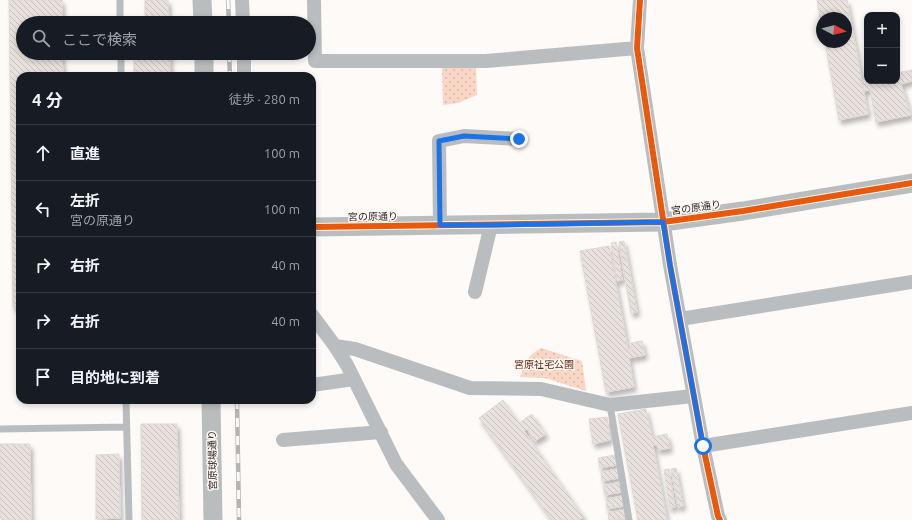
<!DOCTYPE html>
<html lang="ja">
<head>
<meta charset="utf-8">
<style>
	:root { --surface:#171b24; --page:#242831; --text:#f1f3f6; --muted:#9ea1a6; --line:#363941 }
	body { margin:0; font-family:Ubuntu,"Noto Sans JP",sans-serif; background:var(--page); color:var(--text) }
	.controls { position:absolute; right:12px; top:12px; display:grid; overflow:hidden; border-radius:8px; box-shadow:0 2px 6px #0003 }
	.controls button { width:36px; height:36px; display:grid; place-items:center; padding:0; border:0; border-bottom:1px solid var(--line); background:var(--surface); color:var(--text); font:20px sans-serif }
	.compass { position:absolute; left:816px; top:12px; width:36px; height:36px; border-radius:50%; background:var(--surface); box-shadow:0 2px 6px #0003; rotate:97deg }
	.stop { position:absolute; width:12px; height:12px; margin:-9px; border:3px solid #1a73e8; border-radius:50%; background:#fff }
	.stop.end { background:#1a73e8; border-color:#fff; box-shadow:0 1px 4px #0008 }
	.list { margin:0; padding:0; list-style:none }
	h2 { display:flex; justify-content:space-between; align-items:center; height:52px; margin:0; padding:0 16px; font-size:17px }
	h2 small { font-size:13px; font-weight:400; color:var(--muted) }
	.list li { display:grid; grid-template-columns:26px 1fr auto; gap:12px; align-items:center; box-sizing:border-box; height:56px; padding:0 16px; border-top:1px solid var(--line) }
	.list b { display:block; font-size:15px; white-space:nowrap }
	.list p { margin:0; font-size:13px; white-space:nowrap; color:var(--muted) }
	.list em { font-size:13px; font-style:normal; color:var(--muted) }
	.icon { flex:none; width:22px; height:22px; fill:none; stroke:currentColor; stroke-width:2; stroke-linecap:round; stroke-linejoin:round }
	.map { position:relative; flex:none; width:912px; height:520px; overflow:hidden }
	.search { position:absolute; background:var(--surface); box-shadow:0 2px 6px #0003; left:16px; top:16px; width:300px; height:44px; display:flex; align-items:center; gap:10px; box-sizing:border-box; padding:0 14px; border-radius:22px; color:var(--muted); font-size:15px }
	.panel { position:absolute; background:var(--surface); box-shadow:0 2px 6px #0003; left:16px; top:72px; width:300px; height:332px; border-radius:12px }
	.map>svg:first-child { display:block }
	.park { fill:url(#park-dots) }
	.building { fill:url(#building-back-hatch); stroke:#dfd8d4; filter:url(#shadow) }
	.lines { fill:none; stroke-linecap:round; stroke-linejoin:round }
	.lane { stroke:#babdbf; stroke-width:7 }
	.street { stroke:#babdbf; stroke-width:14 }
	.secondary { stroke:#b9bdbe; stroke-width:19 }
	.rail-casing { stroke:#b3b4b5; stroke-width:4.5 }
	.rail { stroke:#fff9f6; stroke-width:3; stroke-dasharray:9; stroke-linecap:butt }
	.cycleway-casing { stroke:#fff9f6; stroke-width:8 }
	.cycleway { stroke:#e8590c; stroke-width:6 }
	.route { stroke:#1a73e8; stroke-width:5 }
	.labels { text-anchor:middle; stroke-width:3; stroke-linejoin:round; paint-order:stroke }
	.street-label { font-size:10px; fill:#281d18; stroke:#fff9f6 }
	.park-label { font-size:10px; fill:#642a0d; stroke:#fff9f6 }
</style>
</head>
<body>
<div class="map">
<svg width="912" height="520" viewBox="0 0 912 520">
	<defs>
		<pattern id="park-dots" width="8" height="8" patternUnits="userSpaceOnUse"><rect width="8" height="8" fill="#fad6c6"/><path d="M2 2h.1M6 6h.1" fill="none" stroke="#d6b7a9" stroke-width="1.8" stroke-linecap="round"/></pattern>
		<pattern id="building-back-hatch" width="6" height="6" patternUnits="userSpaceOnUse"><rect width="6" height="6" fill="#e9e1dd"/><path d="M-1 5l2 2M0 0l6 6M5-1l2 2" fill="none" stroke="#c8c1bd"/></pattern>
		<filter id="shadow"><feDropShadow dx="2.5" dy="4.5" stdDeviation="2" flood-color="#0004"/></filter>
	</defs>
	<rect width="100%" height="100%" fill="#fdfaf8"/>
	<path class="park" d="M476,67l1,28 -19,8 -15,2 -1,-37z
		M541,348l41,13 4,30 -41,-13 -25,-1c6,-16 6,-20 21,-29z"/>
	<path class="building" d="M9,0h53v23h-39v30h39l1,23h-43v231h-7z
		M145,0h23l1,23h-24z
		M817,0h30l21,114 -29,6 -14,-78h21v-24h-24v10z
		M134,53h36v23h-36z
		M912,70v11l-11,3 10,31 -35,7 -6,-32 -7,1 -2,-11 6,-1v2h30v-8z
		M624,241l13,71 -6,1 -12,-71z
		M616,242l6,38 -5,1 -6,-38z
		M609,246l19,104 4,-1 -1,-6 11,-2 3,14 -16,3 5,29 -28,5 -26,-141z
		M503,400l16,23 13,-9 14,20 -11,7 -8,-12 -3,2 60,86 -5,3h-27l-73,-102z
		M646,409l6,28 15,-3 3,14 -12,2 -1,-5h-4l14,75h-29l-20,-106z
		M607,417l3,23 -17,4 -4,-25z
		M141,424h36l2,96h-37z
		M0,444h30l1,76h-29v-2h-2z
		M119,454l1,64 -24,1v-64z
		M615,455l2,10 -17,3 -2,-10z
		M676,468l7,38 -5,1 -7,-38z
		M618,469l1,9 -17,3 -1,-9z
		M669,469l6,38 -5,1 -6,-38z
		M620,482l2,10 -17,3 -2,-9z
		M623,496l2,10 -18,3 -1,-10z
		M625,509l1,10 -17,1 -1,-7z"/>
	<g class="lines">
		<path class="lane" d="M120,0v23
			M121,53v23
			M126,400l3,120
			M610,405l19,115
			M0,429l126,-2"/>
		<path class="street" d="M242,0l1,23
			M314,0l1,61h171l151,-13
			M640,0l-3,48 33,217 33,181 15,70 2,4
			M244,53v23
			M440,225l-1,-84 25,-5 55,3
			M475,292l16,-67
			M312,315l23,31 12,19 49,99 42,56
			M680,319l232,-37
			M335,346l20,3 115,39 71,1 69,16 83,-9
			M312,385l42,-6
			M283,440l98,-8
			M703,446l209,-33"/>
		<path class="secondary" d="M202,0l1,23
			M204,53v23
			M312,227l351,-5 80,-11 169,-28
			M211,400l2,120"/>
		<defs>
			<path id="rail" d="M228,0l1,23
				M229,53l1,23
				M237,400l2,120"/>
		</defs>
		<use href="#rail" class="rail-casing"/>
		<use href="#rail" class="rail"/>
		<defs>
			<path id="cycleway" d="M640,0l-3,48 33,217 33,181 15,70 2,4
				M312,227l351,-5 80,-11 169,-28"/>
		</defs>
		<use href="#cycleway" class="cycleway-casing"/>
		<use href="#cycleway" class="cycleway"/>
	</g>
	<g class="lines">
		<path class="route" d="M519,139l-55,-3 -25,5 1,84h51l172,-3 7,43 33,181"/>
	</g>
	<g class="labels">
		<g class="street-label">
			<text transform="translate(696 207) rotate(-8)" y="4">宮の原通り</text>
			<text transform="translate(373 216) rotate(-1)" y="4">宮の原通り</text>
			<text transform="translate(212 460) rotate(-91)" y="4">宮原球場通り</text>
		</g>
		<g class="park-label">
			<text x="544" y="368">宮原社宅公園</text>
		</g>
	</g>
</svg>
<div class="controls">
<button>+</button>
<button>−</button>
</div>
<svg class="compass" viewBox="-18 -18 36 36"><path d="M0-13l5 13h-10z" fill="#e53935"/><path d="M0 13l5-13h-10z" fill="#9ea1a6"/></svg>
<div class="stop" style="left:703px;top:446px"></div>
<div class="stop end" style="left:519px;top:139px"></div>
<div class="search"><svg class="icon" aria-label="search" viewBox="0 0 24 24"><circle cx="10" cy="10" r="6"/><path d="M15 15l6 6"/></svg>ここで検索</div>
<section class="panel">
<h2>4 分<small>徒歩 · 280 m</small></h2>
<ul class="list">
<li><svg class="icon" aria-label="ahead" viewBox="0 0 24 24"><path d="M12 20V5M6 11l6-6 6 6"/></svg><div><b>直進</b></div><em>100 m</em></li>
<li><svg class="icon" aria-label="left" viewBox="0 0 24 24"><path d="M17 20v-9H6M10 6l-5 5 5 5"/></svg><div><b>左折</b><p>宮の原通り</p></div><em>100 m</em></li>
<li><svg class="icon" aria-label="right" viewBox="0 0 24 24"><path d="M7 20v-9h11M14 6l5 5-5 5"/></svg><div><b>右折</b></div><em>40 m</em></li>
<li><svg class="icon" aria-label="right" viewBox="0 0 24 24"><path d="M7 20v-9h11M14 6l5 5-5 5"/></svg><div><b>右折</b></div><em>40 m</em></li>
<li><svg class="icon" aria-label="arrive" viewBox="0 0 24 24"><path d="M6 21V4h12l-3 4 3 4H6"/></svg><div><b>目的地に到着</b></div></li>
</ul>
</section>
</div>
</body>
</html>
